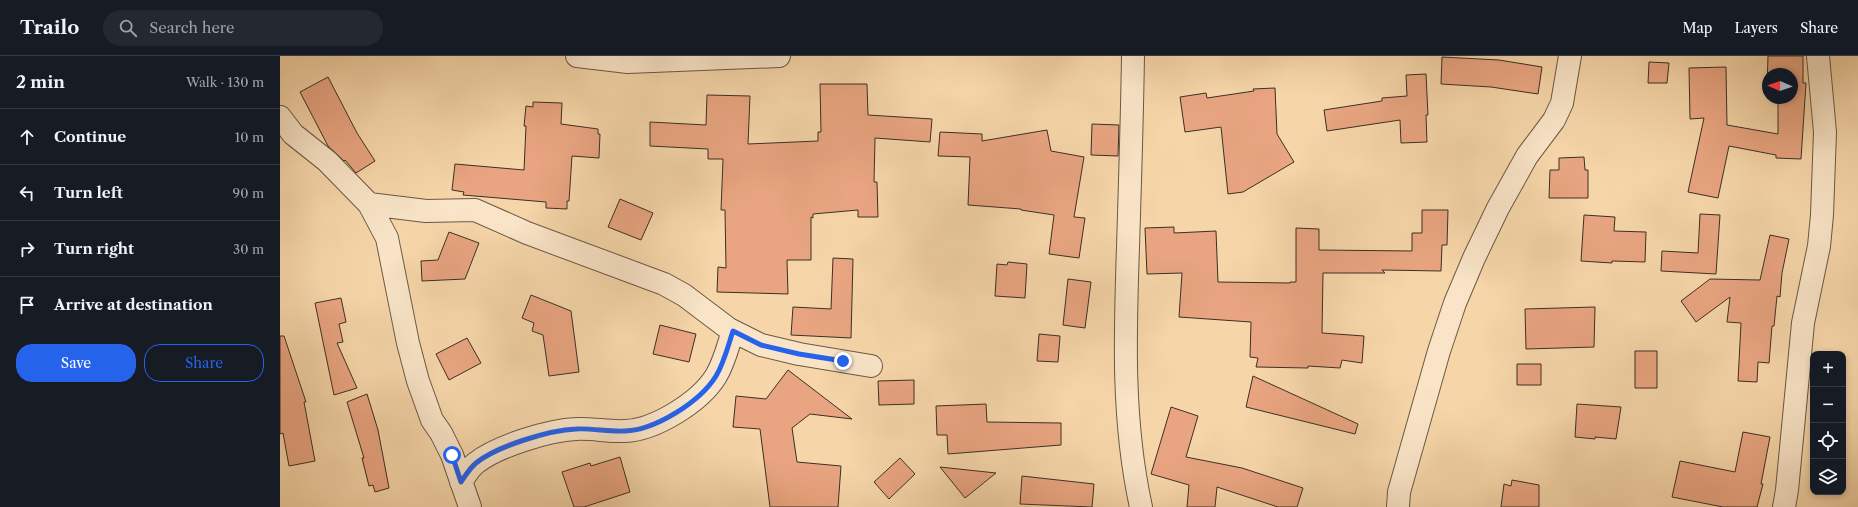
<!DOCTYPE html>
<html lang="en">
<head>
<meta charset="utf-8">
<style>
	:root { --surface:#171b24; --page:#242831; --text:#f1f3f6; --muted:#9ea1a6; --line:#363941; --accent:#2563eb }
	body { margin:0; font-family:"Libre Caslon Text",serif; background:var(--page); color:var(--text) }
	.controls { position:absolute; right:12px; bottom:12px; display:grid; overflow:hidden; border-radius:8px; box-shadow:0 2px 6px #0003 }
	.controls button { width:36px; height:36px; display:grid; place-items:center; padding:0; border:0; border-bottom:1px solid var(--line); background:var(--surface); color:var(--text); font:20px sans-serif }
	.compass { position:absolute; left:1482px; top:12px; width:36px; height:36px; border-radius:50%; background:var(--surface); box-shadow:0 2px 6px #0003; rotate:272deg }
	.stop { position:absolute; width:12px; height:12px; margin:-9px; border:3px solid #2563eb; border-radius:50%; background:#fff }
	.stop.end { background:#2563eb; border-color:#fff; box-shadow:0 1px 4px #0008 }
	.list { margin:0; padding:0; list-style:none }
	h2 { display:flex; justify-content:space-between; align-items:center; height:52px; margin:0; padding:0 16px; font-size:17px }
	h2 small { font-size:13px; font-weight:400; color:var(--muted) }
	.list li { display:grid; grid-template-columns:26px 1fr auto; gap:12px; align-items:center; box-sizing:border-box; height:56px; padding:0 16px; border-top:1px solid var(--line) }
	.list b { display:block; font-size:15px; white-space:nowrap }
	.list em { font-size:13px; font-style:normal; color:var(--muted) }
	.actions { display:flex; gap:8px; padding:12px 16px }
	.actions a { flex:1; padding:9px 0; border:1px solid var(--accent); border-radius:16px; text-align:center; font-size:14px; color:var(--accent) }
	.actions .main { background:var(--accent); color:#fff }
	.icon { flex:none; width:22px; height:22px; fill:none; stroke:currentColor; stroke-width:2; stroke-linecap:round; stroke-linejoin:round }
	.map { position:relative; flex:none; width:1578px; height:451px; overflow:hidden }
	header { display:flex; align-items:center; gap:24px; box-sizing:border-box; height:56px; padding:0 20px; background:var(--surface); border-bottom:1px solid var(--line) }
	header strong { font-size:19px }
	nav { display:flex; gap:22px; margin-inline-start:auto; font-size:14px }
	.search { width:280px; height:36px; background:var(--page); display:flex; align-items:center; gap:10px; box-sizing:border-box; padding:0 14px; border-radius:22px; color:var(--muted); font-size:15px }
	main { display:flex }
	aside { flex:1; background:var(--surface) }
	.map>svg:first-child { display:block }
	.building { fill:#e9a581; stroke:#3c2f25 }
	.lines { fill:none; stroke-linecap:round; stroke-linejoin:round }
	.minor-casing { stroke:#6a5946; stroke-width:24 }
	.minor { stroke:#f9e4c7; stroke-width:22 }
	.route { stroke:#2563eb; stroke-width:5 }
</style>
</head>
<body>
<header>
<strong>Trailo</strong>
<div class="search"><svg class="icon" aria-label="search" viewBox="0 0 24 24"><circle cx="10" cy="10" r="6"/><path d="M15 15l6 6"/></svg>Search here</div>
<nav><a>Map</a><a>Layers</a><a>Share</a></nav>
</header>
<main>
<aside>
<h2>2 min<small>Walk · 130 m</small></h2>
<ul class="list">
<li><svg class="icon" aria-label="ahead" viewBox="0 0 24 24"><path d="M12 20V5M6 11l6-6 6 6"/></svg><div><b>Continue</b></div><em>10 m</em></li>
<li><svg class="icon" aria-label="left" viewBox="0 0 24 24"><path d="M17 20v-9H6M10 6l-5 5 5 5"/></svg><div><b>Turn left</b></div><em>90 m</em></li>
<li><svg class="icon" aria-label="right" viewBox="0 0 24 24"><path d="M7 20v-9h11M14 6l5 5-5 5"/></svg><div><b>Turn right</b></div><em>30 m</em></li>
<li><svg class="icon" aria-label="arrive" viewBox="0 0 24 24"><path d="M6 21V4h12l-3 4 3 4H6"/></svg><div><b>Arrive at destination</b></div></li>
</ul>
<div class="actions"><a class="main">Save</a><a>Share</a></div>
</aside>
<div class="map">
<svg width="1578" height="451" viewBox="0 0 1578 451">
	<rect width="100%" height="100%" fill="#f6d6a9"/>
	<filter id="stains"><feTurbulence type="fractalNoise" baseFrequency=".005" numOctaves="4"/><feColorMatrix values="0 0 0 0 .2 0 0 0 0 .09 0 0 0 0 .02 0 0 0 .5 -.17"/></filter>
	<radialGradient id="worn" r=".72"><stop offset=".6" stop-color="#630" stop-opacity="0"/><stop offset="1" stop-color="#630" stop-opacity=".3"/></radialGradient>
	<path class="building" d="M1488,0h35v27h3l-5,76 -25,-1v-3l-47,-9 -11,52 -30,-6 16,-74 -14,1 -1,-51 37,-1 1,58 51,9v-36h14v-24h-24l-1,13z
		M1162,1l57,3 43,7 -4,27 -47,-7 -50,-3z
		M1369,6l20,1 -2,20h-19z
		M1146,18l2,41h-2l1,27 -26,1 -1,-23 -73,11 -3,-21 58,-9v-3l25,-2 -1,-21z
		M48,21l29,56 18,28 -19,12 -11,-13 -1,1 -16,-15 -28,-54z
		M540,28h47l1,31 64,4 -2,23 -55,-4 -1,44h3l1,35h-20v-7l-45,4v4l-2,-1v43h-24l1,34 -71,-2 1,-25 8,1 -1,-58h-4l2,-51h-15v-10l-58,-3v-24l56,3 1,-30 43,1 -2,48 70,-3v-9h3z
		M995,32l2,46 17,28 -51,30 -15,2 -7,-67 -36,5 -5,-35 26,-4 1,5 47,-7 -1,-2z
		M253,46l29,1 -1,21 37,5v5h2l-1,24 -27,-2 -3,45h-2v8l-21,-1v-6l-83,-7 1,-3 -12,-2 3,-26 69,6 2,-44h-2l2,-20 7,1z
		M812,68l27,1 -1,31 -27,-1z
		M767,74l4,21 33,6 -10,60 11,1 -6,40 -30,-4 5,-39 -33,-5v-1l-53,-4 2,-48 -32,-1 2,-24 42,2v7z
		M1304,101l1,13h3v28h-39l1,-28h9v-12z
		M340,143l33,14 -12,27 -33,-13z
		M1142,154h26l-1,35h-5l-1,26 -59,-1 3,3h-62l-1,60 42,3 -2,27 -20,-3 -2,8 -32,-2v2l-52,-1 2,-9 -8,-1 1,-35 -72,-5 3,-44 -35,1 -2,-46 29,-1v6l42,-2 2,51 72,1v-1h6v-54l23,1v21l93,1v-18h10z
		M1420,158l20,1 -4,59 -55,-3 1,-20 36,2z
		M1304,159l31,2 -1,14 32,1 -1,30 -33,-1v2l-31,-2z
		M169,176l30,11 -14,36 -43,2 -1,-20 17,-1z
		M1490,179l19,4 -7,34 -2,24 -3,-1 -3,30h-2l-3,37 -11,-1 -1,20 -19,-1 3,-58 -14,-1 3,-25 -34,25 -15,-21 29,-22 50,1z
		M553,202l20,1 -2,79 -60,-3 2,-28 38,2z
		M728,206l19,2 -2,34 -30,-2 2,-32 10,1z
		M788,223l23,3 -6,46 -22,-3z
		M251,239l40,16 8,61 -30,4 -6,-41 -11,-4 2,-8 -12,-5z
		M61,242l5,24 -7,2 4,18 -6,1 20,45 -23,7 -19,-92z
		M1315,251l-1,40 -68,2 -1,-40z
		M380,269l36,9 -7,28 -36,-8z
		M759,278l21,2 -2,26 -21,-1z
		M0,280h4l22,66h-2l11,59 -26,5 -6,-33 -3,1z
		M187,282l14,25 -32,17 -13,-26z
		M1355,295h22v37h-22z
		M1237,308h24v21h-24z
		M508,314l64,49 -42,-5 -18,14 5,34 44,4 -3,41h-68l-10,-78 -27,-2 3,-31 30,3z
		M973,320l105,48 -3,10 -109,-27z
		M634,324v24l-35,1 -1,-24z
		M87,338l11,36 11,58 -14,4 -2,-7 -4,1 -7,-28h2l-17,-56z
		M706,348l1,18 74,1v22l-113,9 -1,-19h-10l-1,-29z
		M1297,348l44,3 -5,32 -21,-2v2l-20,-2z
		M891,351l27,9 -12,41 56,11 61,20 -6,19h-19l-61,-20 -2,20h-28l2,-22 -38,-11z
		M1463,376l27,5 -9,47h2l-6,23h-34l-51,-10 8,-36 55,11z
		M340,401l10,35 -46,15h-10l-12,-35 28,-9 1,3z
		M620,402l15,16 -26,25 -15,-17z
		M660,411l56,6 -31,25z
		M742,420l72,8 -2,23 -72,-3z
		M1232,424l27,5v22h-38l3,-23 7,2z"/>
	<g class="lines">
		<defs>
			<path id="minor" d="M297,0l51,6 151,-6
				M853,0c-1,64 -3,127 -5,191 -3,87 -6,174 13,260
				M0,61l13,17 34,27 42,43 18,34 21,105 10,38 14,39 9,13 11,22 18,52
				M89,148l57,7 49,-1 52,23 137,51 20,11 45,34 32,16 38,9 72,12
				M181,426c4,-6 9,-15 15,-19 21,-17 74,-33 100,-34 16,-1 33,3 49,2 30,-1 75,-29 91,-55 8,-13 12,-30 17,-45
				M1118,451l1,-15 40,-141 16,-48 19,-45 24,-50 29,-52 27,-36 8,-17 8,-47
				M1504,451l3,-17 16,-167 16,-77 3,-31 3,-83 -7,-76"/>
		</defs>
		<use href="#minor" class="minor-casing"/>
		<use href="#minor" class="minor"/>
	</g>
	<g class="lines">
		<path class="route" d="M172,399l9,27c4,-6 9,-14 15,-19 21,-17 74,-33 100,-34 16,-1 33,3 49,2 30,-1 75,-29 91,-55 8,-13 12,-30 17,-45l28,14 38,9 44,7"/>
	</g>
	<rect width="100%" height="100%" filter="url(#stains)"/>
	<rect width="100%" height="100%" fill="url(#worn)"/>
</svg>
<div class="controls">
<button>+</button>
<button>−</button>
<button><svg class="icon" aria-label="locate" viewBox="0 0 24 24"><circle cx="12" cy="12" r="6"/><path d="M12 2v4M12 18v4M2 12h4M18 12h4"/></svg></button>
<button><svg class="icon" aria-label="layers" viewBox="0 0 24 24"><path d="M12 4l9 5-9 5-9-5zM3 14l9 5 9-5"/></svg></button>
</div>
<svg class="compass" viewBox="-18 -18 36 36"><path d="M0-13l5 13h-10z" fill="#e53935"/><path d="M0 13l5-13h-10z" fill="#9ea1a6"/></svg>
<div class="stop" style="left:172px;top:399px"></div>
<div class="stop end" style="left:563px;top:305px"></div>
</div>
</main>
</body>
</html>
